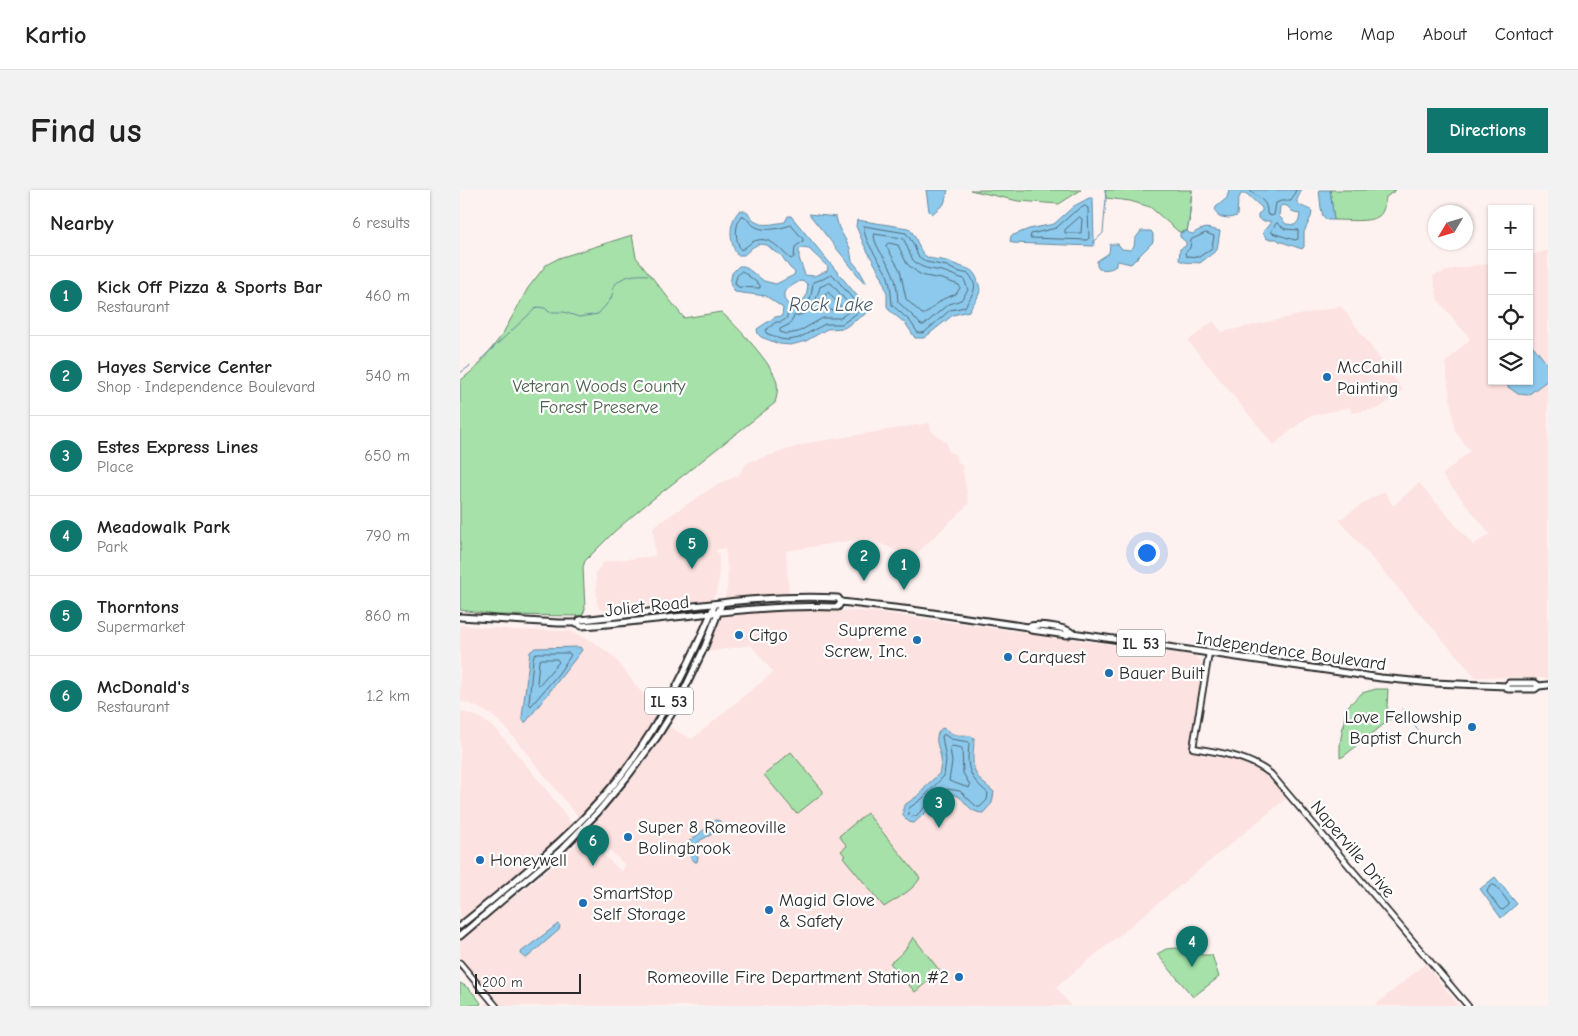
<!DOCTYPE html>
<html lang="en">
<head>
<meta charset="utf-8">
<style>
	:root { --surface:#fff; --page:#f2f2f2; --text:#222; --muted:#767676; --line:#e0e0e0; --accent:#0f766e }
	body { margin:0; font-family:"Comic Neue",sans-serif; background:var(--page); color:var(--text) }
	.controls { position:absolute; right:15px; top:15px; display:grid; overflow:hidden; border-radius:0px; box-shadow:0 1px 4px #0004 }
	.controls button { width:45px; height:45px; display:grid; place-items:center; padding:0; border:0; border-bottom:1px solid var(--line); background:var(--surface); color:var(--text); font:25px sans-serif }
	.compass { position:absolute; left:968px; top:15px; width:45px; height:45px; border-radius:50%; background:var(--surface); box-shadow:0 1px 4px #0004; rotate:232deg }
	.scale { position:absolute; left:15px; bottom:12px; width:106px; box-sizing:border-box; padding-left:5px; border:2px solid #2b2b2b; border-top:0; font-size:14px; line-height:18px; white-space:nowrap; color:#2b2b2b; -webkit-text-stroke:4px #fff; paint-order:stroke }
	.you { position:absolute; left:686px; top:362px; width:18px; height:18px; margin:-12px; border:4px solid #fff; border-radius:50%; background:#1a73e8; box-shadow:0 0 0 8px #1a73e833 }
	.badge { display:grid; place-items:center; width:32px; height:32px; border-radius:50%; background:var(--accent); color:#fff; font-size:16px; font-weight:700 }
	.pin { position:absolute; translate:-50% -41px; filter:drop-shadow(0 1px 2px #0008) }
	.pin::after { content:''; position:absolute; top:26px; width:18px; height:15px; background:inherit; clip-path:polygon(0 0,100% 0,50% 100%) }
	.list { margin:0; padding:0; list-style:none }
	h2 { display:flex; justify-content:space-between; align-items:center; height:65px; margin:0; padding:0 20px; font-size:21px }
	h2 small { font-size:16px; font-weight:400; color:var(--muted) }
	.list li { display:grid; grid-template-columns:32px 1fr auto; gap:15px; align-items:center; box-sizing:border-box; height:80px; padding:0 20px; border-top:1px solid var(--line) }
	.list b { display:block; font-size:19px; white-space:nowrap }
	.list p { margin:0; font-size:16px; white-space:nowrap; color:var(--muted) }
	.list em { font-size:16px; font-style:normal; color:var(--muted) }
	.icon { flex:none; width:28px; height:28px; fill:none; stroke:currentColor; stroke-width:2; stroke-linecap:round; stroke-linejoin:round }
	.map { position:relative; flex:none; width:1088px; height:816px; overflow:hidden; border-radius:0px }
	header { display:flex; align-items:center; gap:30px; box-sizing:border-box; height:70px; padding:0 25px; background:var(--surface); border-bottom:1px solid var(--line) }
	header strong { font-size:24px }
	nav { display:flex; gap:28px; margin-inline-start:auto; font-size:18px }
	.intro { display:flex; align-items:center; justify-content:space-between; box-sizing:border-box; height:120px; padding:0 30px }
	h1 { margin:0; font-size:35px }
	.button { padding:12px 22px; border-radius:0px; background:var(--accent); color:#fff; font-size:18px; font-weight:700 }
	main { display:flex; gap:30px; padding:0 30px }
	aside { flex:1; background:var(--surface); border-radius:0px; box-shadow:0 1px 4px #0004 }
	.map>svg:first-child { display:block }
	.built { fill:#fce2e0 }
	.green { fill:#a5e1a8; stroke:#68866a }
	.water { fill:#8cc9ec; stroke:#658a9f; fill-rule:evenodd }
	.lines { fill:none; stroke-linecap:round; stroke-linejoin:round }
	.shore { stroke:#526a78; stroke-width:1 }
	.stream { stroke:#658a9f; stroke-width:1 }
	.minor-casing { stroke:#2b2b2b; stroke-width:8 }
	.major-casing { stroke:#2b2b2b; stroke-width:9 }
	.minor { stroke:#fff; stroke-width:4.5 }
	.major { stroke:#fff; stroke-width:5 }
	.poi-dot { fill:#1f6fb2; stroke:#fff; stroke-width:2 }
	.labels { text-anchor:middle; stroke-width:4.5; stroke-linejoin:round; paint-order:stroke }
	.shield { fill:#fff; stroke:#6b6b6b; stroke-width:1 }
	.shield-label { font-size:16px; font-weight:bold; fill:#2b2b2b }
	.poi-label { font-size:18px; fill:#2b2b2b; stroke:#fff; text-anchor:start }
	.park-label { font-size:18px; fill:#506250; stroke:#fff }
	.street-label { font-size:18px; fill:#2b2b2b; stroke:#fff }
	.water-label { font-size:19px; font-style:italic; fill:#485a65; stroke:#fff }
</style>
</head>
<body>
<header>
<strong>Kartio</strong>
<nav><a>Home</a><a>Map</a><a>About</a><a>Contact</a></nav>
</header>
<div class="intro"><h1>Find us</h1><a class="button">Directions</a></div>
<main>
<aside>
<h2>Nearby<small>6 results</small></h2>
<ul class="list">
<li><span class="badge">1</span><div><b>Kick Off Pizza &amp; Sports Bar</b><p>Restaurant</p></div><em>460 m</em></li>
<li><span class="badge">2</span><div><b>Hayes Service Center</b><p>Shop · Independence Boulevard</p></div><em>540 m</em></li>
<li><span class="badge">3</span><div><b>Estes Express Lines</b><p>Place</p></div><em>650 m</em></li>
<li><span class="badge">4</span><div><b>Meadowalk Park</b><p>Park</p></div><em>790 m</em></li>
<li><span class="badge">5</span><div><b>Thorntons</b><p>Supermarket</p></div><em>860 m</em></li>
<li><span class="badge">6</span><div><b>McDonald's</b><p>Restaurant</p></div><em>1.2 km</em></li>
</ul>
</aside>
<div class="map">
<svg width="1088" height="816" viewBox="0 0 1088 816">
	<rect width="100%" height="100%" fill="#fef2f1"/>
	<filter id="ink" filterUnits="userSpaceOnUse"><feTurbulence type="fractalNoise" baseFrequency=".02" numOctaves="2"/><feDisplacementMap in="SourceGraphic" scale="10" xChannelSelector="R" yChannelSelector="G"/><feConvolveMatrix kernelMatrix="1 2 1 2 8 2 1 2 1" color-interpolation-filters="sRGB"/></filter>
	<g filter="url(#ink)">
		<path class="built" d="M1088,60v428l-73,-1 -136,-157 34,-23 12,-5 6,11 3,2 25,-22 54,62 17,-11 -48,-59 28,-24 -15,-20 -10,-68 25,-24 -32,-39 -5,-24 20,-7 39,-6v118h37v-125z
			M881,116l62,84 -23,18 -28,5 -2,-6 -43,10 -33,28 -86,-104 25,-20 9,11z
			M470,233l1,8 16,12 1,8 8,4 2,7 4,3 7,39 -55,52 -7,-1 -40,-17 -81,13 3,46 -66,5 4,-12 1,-19 -3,-23 -10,2 4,4v26l-3,13 -5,7 -101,12h-6l-4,-3 -3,-5 -1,-32 7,-9 6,-2 46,-5 -2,-29 63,-42 23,-10 5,-9 5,-4 59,-19z
			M342,420l73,2 319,44 6,4 2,7 -10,72 10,16 34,5 20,8 19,16 13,13 -232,190 15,19h-588l9,-8 -32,-38v-21l104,-81 19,-22 39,36 3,-7 -33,-32 -2,-5v-4l53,-60 24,-38 25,13 81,-67 -22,-27 -45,7 16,-36 36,-5z
			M0,435l55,5 55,1 24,11 20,15 45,58 -41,60 -38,44 -74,-91 -14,-13 -19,-10 -13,-4z
			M0,521l19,6 18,13 49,59 27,37 -28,27 -85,68z
			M965,774l34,42h-85z"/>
		<path class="green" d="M510,0h111l-22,14 -41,-3z
			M645,0h87l-3,32 -2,9 -8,1 -29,-25 -20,-6 -24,-3z
			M870,0h66l-10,7c-1,6 -2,15 -7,19 -9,7 -34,4 -45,4z
			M172,45l4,22 48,61 37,-6c14,12 53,53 56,71 1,7 0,13 -2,20l-132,104 -28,24 -30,30 -2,6 2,42 -3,7 -86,-1 -36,-5v-229l18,-15 24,-31 26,-47 18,-23 13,-7z
			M234,470c-7,16 -12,32 -20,47 -21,36 -48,67 -74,99l47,-64z
			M916,499h12l-1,18 6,10 -49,39 -4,2v-14l6,-36 16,-15z
			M331,562l32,39v2l-25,20 -3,-1 -31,-37z
			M407,623l53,65c-6,12 -24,21 -36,29l-41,-50 2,-1 -4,-5 6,-5 -8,-10z
			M453,747l27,34 -25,21 -25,-29c11,-8 17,-15 23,-26z
			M716,758l27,7h9l7,22 -26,20 -36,-43 9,-5z
			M0,793c9,4 15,12 21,20l-1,2 -20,1z"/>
		<path class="water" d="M466,0h22l-4,14 -12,10 -3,-3z
			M769,0h72c0,4 -5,9 -4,12 1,4 11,6 15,9l-1,6 -7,15v15l-2,2 -23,-8 -2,-2h-10l-4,-6 1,-3 6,-5v-4h-8l-4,-3v-4l4,-3v-3l-15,-14h-6l-3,6 -1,16 -8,2 -10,-1 -4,-6 1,-4 11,-9zM822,15l5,1 7,7 6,1 -1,6 -4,5 -9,-1 -7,-8 1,-9z
			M859,0h11l4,30h-7l-4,-4 -2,-8z
			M629,8h4l1,48 -82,-3 -2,-2 1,-5 18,-7 25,-5 20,-18z
			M280,20c9,1 10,7 16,12 7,5 21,1 29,0l3,-6h3l77,93 -1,4 -23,15 -17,1 -21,12 -15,4 -12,-1 -18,-7 -3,-3 -1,-5 18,-12 7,-1 1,-8 -17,-12 -31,-4 -5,-8 2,-11 7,-7h5l20,15 12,3 18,-9 1,-3 -5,-4 -9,-13 -6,-3 -8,-7 -8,-1 -6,3 -9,8h-7c-8,-14 -9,-33 3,-45zM341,58l8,1 19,18 -1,4 -13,5 -9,-1 -6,-17v-8zM340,91l5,1 3,3 -2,12 -9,8 -9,-1 -4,-5v-7l9,-7z
			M349,24l27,3 3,11 11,20 2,13 6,7 8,14 -1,2z
			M397,30l51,8c10,7 9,23 19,29 5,3 13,2 19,4 4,0 7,3 11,4 10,4 16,3 20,14 2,6 4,10 2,15 -2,6 -7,11 -10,17l-16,4 -29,23h-9l-9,-14 -17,-14 -2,-4v-12l-5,-17 -18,-32 -8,-19z
			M746,38l14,3 -3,19 -17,13c-7,-1 -14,1 -21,-3l1,-11 6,-3v-4l-6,-5v-4l7,-2 2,2 4,1 4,-3z
			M681,41h10l2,3v8l-22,22 -13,-3 -2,1v4c-6,4 -10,4 -17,3l-2,-3v-5l12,-8 1,-9h8l4,5 8,1 4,-4 1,-7z
			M1071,156h2l15,19v15l-20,15 -10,-1 -10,-7v-2l5,-4h16v-33z
			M120,457l2,3 -56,72h-2l-2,-5 8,-65 5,-4z
			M482,538c5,1 7,5 11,6 8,3 15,-1 21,4 0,17 -5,29 7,43 4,4 9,7 13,11l-2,11 -9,10c-19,-1 -16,-18 -33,-19l-15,10 -21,19 -5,-1 -6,-6v-8l3,-4 13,-9 9,-11 11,-10c1,-5 3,-11 2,-16 -2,-12 -9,-20 1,-30z
			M255,630l5,1 1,6 -5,5 -17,9 -1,8 -4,3 4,5 -1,5h-2l-10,-11 -1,-4 4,-5 11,-8z
			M1035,687l22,27 -16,14 -21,-29z
			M98,734l2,2 -1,4 -30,26 -3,2 -4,-2 -1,-4z"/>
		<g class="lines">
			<path class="shore" d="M789,0c9,9 19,9 18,24l4,2 3,-1 2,-12 5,-2h10l5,-11
				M625,16l3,2 1,30 -2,2 -57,-2 1,-4 25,-6 17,-15z
				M282,26h2c4,3 7,9 12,11 9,5 26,1 35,-2l12,14v2l-8,6 -1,10 -3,2c-9,-7 -19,-22 -33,-19 -7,1 -11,7 -17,10 -6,-10 -7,-25 1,-34z
				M620,27l2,2 -1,14h-16v-3z
				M817,33l8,6 13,1v9l-3,1 -23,-7v-3z
				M404,36l42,7 7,10 5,13 8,6 21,4 9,5 13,3c11,15 3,19 -4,33l-15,3 -25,22 -3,1h-4l-8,-12 -18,-16c-1,-9 -1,-19 -4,-28 -6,-14 -26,-37 -24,-51z
				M746,43l8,3 -2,12 -13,9 -13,-1 -1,-3 5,-5 1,-8z
				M414,44l29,4c4,7 6,15 10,22 8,9 18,9 29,11 7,2 15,6 22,8l4,11 -7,10 -14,5 -23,20h-3l-7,-8 -16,-15c-1,-9 -1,-19 -5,-28 -4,-12 -20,-28 -19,-40z
				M429,53l9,2 9,19 11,9 7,3 17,3 17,6 1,3 -4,6 -13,5 -18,15h-3l-16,-15 -6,-29 -14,-24 1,-2z
				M282,81l18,14v3l-22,-1 -3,-4 2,-7z
				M371,85l3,1 26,32v3l-18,13h-17l-26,14 -11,2 -8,-1 -14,-6v-3l10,-8h5l5,-3 3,-9c21,-1 22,-9 24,-28l10,-3z
				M370,93l2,1 19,23v3l-11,8h-17l-25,14 -11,2 -7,-2v-3l10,-5 4,-8c19,-2 21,-13 26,-29z
				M368,102l12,14v2l-3,3 -15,-2 4,-15z
				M77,463h32l2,2 -12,18 -28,33 -2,-3 4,-44 1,-4z
				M82,469h15l2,3 -20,23 -2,-2 2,-22z
				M485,545l6,4 18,3c0,5 -1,11 -1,16 0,17 8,25 20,35l-1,7 -7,7h-3l-17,-16 -12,-2 -16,11 -16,16 -5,1 -3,-3 1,-6 13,-9 22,-23 2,-16 -4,-23 1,-2z
				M492,556l10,2 1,25 7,12 -1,3 -20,-7 3,-19 -2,-14z
				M1033,695l3,1 13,17v2l-6,5 -3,-1 -13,-17 1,-3z"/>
			<path class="stream" d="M727,41l2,-9 3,-32
				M634,52l9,-9 3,-35 -1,-8
				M20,170l57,-53 8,1 4,4h15l15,5 19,-3c4,-5 10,-10 13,-16 2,-3 1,-8 3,-12 7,-11 23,-12 34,-11
				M0,183l10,-7
				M942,519l26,33"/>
			<defs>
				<path id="minor" d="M749,463l-16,95c29,5 55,8 78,26l197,232
					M0,773l36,43"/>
				<path id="major" d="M0,427l98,6h20l3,3c86,-5 171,-23 257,-19l3,-5
					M118,433l2,-3c85,-8 172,-27 258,-22l3,4 71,8 116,17 3,3 36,5 5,-2 309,45 52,5 73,3 2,3h27l4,-3
					M568,437c8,-4 38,0 44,6
					M1046,496l3,-3h26l4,3 9,-1
					M0,736c65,-53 133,-106 180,-177 31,-46 54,-95 75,-145
					M0,746l100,-85 37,-38 30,-36 30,-40 20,-32 28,-59 17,-43"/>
			</defs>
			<use href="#minor" class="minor-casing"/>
			<use href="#major" class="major-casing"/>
			<use href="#minor" class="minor"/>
			<use href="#major" class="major"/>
		</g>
	</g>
	<g class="poi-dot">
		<circle cx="867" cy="187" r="5"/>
		<circle cx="279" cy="445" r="5"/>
		<circle cx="457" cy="450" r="5"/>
		<circle cx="548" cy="467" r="5"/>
		<circle cx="649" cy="483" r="5"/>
		<circle cx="1012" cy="537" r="5"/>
		<circle cx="168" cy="647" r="5"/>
		<circle cx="20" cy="670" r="5"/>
		<circle cx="123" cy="713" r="5"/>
		<circle cx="309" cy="720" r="5"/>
		<circle cx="499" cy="787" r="5"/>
	</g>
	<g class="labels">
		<g class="shield">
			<rect x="657" y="439.5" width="48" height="27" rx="4"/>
			<rect x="185" y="497.5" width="48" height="27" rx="4"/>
		</g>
		<g class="shield-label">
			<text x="681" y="459">IL 53</text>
			<text x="209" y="517">IL 53</text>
		</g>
		<g class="poi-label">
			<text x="877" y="183">McCahill<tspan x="877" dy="21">Painting</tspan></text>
			<text x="447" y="446" text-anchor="end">Supreme<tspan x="447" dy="21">Screw, Inc.</tspan></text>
			<text x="289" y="451">Citgo</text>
			<text x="558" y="473">Carquest</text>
			<text x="659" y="489">Bauer Built</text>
			<text x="1002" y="533" text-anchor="end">Love Fellowship<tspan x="1002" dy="21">Baptist Church</tspan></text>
			<text x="178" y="643">Super 8 Romeoville<tspan x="178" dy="21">Bolingbrook</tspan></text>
			<text x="30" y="676">Honeywell</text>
			<text x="133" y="709">SmartStop<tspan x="133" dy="21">Self Storage</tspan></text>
			<text x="319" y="716">Magid Glove<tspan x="319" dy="21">&amp; Safety</tspan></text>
			<text x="489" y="793" text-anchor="end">Romeoville Fire Department Station #2</text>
		</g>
		<g class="park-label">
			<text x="139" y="202">Veteran Woods County<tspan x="139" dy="21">Forest Preserve</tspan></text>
		</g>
		<g class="street-label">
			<text transform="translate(187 416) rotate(-6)" y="6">Joliet Road</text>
			<text transform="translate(831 461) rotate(8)" y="6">Independence Boulevard</text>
			<text transform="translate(893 659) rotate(50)" y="6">Naperville Drive</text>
		</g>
		<g class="water-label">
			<text x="371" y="121">Rock Lake</text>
		</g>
	</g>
</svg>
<div class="controls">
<button>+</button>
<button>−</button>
<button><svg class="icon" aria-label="locate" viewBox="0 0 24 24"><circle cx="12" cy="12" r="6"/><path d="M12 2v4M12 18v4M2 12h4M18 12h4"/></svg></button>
<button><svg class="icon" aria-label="layers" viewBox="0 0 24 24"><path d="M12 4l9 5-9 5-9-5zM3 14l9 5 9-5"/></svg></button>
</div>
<svg class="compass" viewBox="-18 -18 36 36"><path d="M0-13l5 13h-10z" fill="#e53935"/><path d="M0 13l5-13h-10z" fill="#767676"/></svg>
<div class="scale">200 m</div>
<div class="you"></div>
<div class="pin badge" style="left:444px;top:400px">1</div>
<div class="pin badge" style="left:404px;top:391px">2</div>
<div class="pin badge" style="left:479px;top:638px">3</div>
<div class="pin badge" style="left:732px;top:777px">4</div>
<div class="pin badge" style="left:232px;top:379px">5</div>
<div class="pin badge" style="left:133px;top:676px">6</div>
</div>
</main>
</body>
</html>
